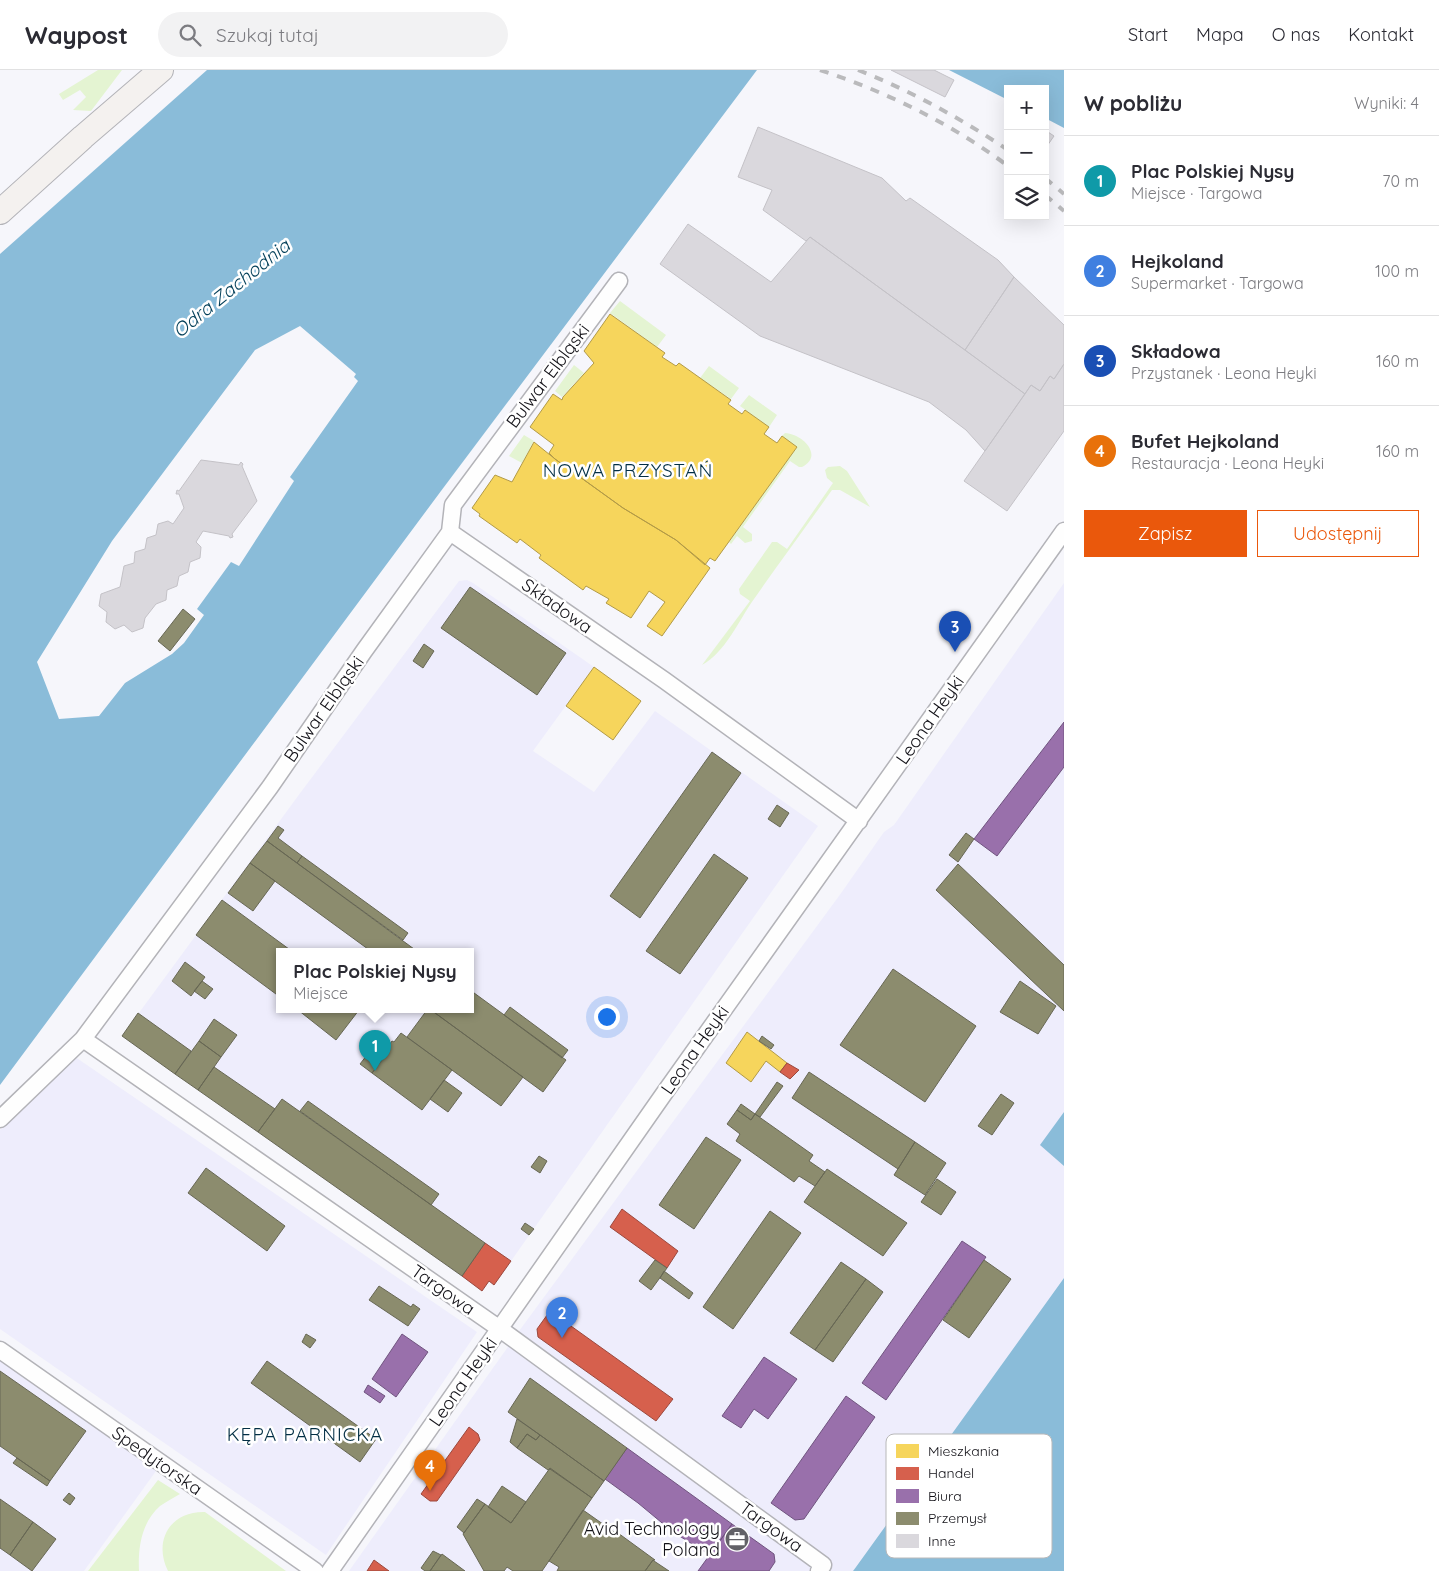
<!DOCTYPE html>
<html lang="pl">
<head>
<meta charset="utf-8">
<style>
	:root { --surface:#fff; --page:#f2f2f3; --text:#2b2b33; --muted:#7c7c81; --line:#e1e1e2; --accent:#ea580c }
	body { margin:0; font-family:Quicksand,sans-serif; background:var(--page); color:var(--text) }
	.controls { position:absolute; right:15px; top:15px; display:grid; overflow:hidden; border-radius:0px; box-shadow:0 5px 20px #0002 }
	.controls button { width:45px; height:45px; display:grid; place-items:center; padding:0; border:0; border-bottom:1px solid var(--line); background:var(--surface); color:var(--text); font:25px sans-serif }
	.you { position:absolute; left:606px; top:946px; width:18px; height:18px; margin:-12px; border:4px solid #fff; border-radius:50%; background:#1a73e8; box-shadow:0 0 0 8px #1a73e833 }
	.badge { display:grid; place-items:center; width:32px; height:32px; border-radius:50%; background:var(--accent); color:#fff; font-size:16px; font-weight:700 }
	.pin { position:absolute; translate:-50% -41px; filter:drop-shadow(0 1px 2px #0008) }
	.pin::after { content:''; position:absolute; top:26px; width:18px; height:15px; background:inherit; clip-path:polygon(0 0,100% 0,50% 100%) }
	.popup { position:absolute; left:276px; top:878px; width:198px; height:65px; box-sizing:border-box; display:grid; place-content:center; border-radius:0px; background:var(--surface); filter:drop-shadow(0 1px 4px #0005); font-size:16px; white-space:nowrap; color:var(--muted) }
	.popup b { font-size:19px; color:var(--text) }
	.popup::after { content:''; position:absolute; left:50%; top:100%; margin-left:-10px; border:10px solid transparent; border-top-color:var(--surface) }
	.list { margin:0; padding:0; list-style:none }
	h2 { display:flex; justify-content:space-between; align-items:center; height:65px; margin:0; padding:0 20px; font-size:21px }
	h2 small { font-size:16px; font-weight:400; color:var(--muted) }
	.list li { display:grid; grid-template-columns:32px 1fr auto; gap:15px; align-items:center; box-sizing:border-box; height:90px; padding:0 20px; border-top:1px solid var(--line) }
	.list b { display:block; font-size:19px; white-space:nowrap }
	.list p { margin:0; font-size:16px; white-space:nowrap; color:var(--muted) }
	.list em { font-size:16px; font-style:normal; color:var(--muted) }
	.actions { display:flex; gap:10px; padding:15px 20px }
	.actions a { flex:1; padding:11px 0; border:1px solid var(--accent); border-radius:0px; text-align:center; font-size:18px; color:var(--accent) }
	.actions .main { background:var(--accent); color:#fff }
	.icon { flex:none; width:28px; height:28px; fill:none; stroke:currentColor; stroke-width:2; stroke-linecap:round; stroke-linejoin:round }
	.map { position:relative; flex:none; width:1064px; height:1501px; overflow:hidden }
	header { display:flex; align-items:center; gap:30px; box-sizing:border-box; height:70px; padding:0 25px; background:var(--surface); border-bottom:1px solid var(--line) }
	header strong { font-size:24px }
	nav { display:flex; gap:28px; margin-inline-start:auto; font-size:18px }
	.search { width:350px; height:45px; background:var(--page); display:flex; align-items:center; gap:12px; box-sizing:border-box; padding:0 18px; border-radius:28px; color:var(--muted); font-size:19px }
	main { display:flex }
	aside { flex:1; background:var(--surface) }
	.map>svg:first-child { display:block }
	.built { fill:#eeedfc; fill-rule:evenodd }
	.green { fill:#e4f4d2 }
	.water { fill:#8abcd9; fill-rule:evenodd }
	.homes { fill:#f6d55c; stroke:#b29a47 }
	.shops { fill:#d6604d; stroke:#9b483d }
	.offices { fill:#9970ab; stroke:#70547f }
	.industry { fill:#8c8c6e; stroke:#676754 }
	.building { fill:#dad8dd; stroke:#c4c2c7 }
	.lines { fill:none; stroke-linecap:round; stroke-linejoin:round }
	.street-casing { stroke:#b3b3b8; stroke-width:19 }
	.secondary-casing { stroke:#b3b3b8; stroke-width:26 }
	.street { stroke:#fefefe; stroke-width:16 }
	.secondary { stroke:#f4f1ef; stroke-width:24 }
	.rail { stroke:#bababc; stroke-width:4; stroke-dasharray:9 9; stroke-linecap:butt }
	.labels { text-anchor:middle; stroke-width:5; stroke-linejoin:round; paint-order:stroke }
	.street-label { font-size:18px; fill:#121117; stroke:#fff }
	.poi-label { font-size:18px; fill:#121117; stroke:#fff; text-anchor:end }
	.water-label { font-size:19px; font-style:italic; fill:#003e58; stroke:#fff }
	.neighbourhood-label { font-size:19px; letter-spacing:1px; fill:#032f45; stroke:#fff }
	.key { fill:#fff; stroke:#b8b8b9; stroke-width:1 }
	.key-label { font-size:14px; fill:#121117 }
</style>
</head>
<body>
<header>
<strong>Waypost</strong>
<div class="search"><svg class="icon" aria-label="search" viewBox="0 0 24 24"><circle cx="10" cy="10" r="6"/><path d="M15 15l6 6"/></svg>Szukaj tutaj</div>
<nav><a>Start</a><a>Mapa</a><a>O nas</a><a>Kontakt</a></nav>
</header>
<main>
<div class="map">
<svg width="1064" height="1501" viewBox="0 0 1064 1501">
	<rect width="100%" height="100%" fill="#f6f6fb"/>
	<path class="built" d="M467,510l6,3 121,84 -61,84 61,41 61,-81 163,115 -324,459 -5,-4 -7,10 -360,-255 176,-240 161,-215zM280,882h190v58h-190z
		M1064,513v529l-23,33 23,21v112l-211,293h-504l173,-244 317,-431 45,-64 10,-7z
		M65,980l412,282 -151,223 -326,-226v-199z
		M0,1289l156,112 -72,100h-84z"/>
	<path class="green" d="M98,0h24l-31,41 -18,-1 13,-13 -6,-7 -17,10 -4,-6z
		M620,231l46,34 -9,12 -47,-34z
		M574,295l10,8 -22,24 -7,-6z
		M709,296l30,22 -8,11 -31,-21z
		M749,325l28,20 -8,12 -29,-21z
		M785,363c18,1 39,23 17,34h-3l-9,-6 -47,66 9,7v7l-7,2 -8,-7 -6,8 -2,-2 68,-95 -15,-11z
		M524,365l10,6 -12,22 -13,-7z
		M840,396l7,5 23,36 -30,-17h-8c-26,37 -53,73 -78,109 -15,21 -29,54 -52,66l48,-64 -10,-7 -1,-5 33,-47h5l10,7 46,-66 -6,-5 -2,-8 3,-3z
		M158,1410l22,14c-7,4 -14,8 -20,12 -19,17 -22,42 -21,65h-51z
		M205,1442l81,59h-118c-15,-30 2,-60 37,-59z"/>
	<path class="water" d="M207,0h550l-316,421 -441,594v-831zM300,256l56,48 -2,3 4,4 -68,96 4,4 -55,85 -8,-4 -34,47 7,6 -20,28 -12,11 -47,29 -26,33 -40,3 -22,-57 75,-121 143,-191z
		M949,0h115v58l-19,-10v-29h-37v11z
		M1064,1042v54l-24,-21z
		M1064,1208v293h-211l3,-4z"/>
	<path class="homes" d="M610,244l55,39 -3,4 14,9 3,-3 52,37 -3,4 14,10 3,-4 24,17 -5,7 13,9 5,-7 15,11 -82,114 -5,-3 -5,7 -29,-25 -53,-32 -68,-49 -6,-6 5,-8 -24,-18 23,-33 9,6 1,-3 31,-34 -10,-12z
		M534,372l21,17 68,49 53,32 34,28 -48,68 -15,-10 18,-24 -16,-11 -18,27 -25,-15 3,-4 -23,-13 -3,4 -44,-32 2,-3 -21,-16 -3,4 -38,-27 1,-2 -8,-6 23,-33 17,7z
		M594,597l47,34 -28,39 -47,-34z
		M747,962l40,31 -7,9 -14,-11 -15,21 -25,-19z"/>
	<path class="shops" d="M787,993l12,7 -9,9 -10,-7z
		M622,1139l56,42 -11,17 -57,-41z
		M485,1173l26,18 -17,24 -5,-4 -7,10 -20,-15z
		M550,1241l123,88 -17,22 -118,-84 -1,-8z
		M469,1357l9,7 2,6 -43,61h-7l-9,-7z
		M374,1490l15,11h-22z"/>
	<path class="offices" d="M1064,652v45l-67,89 -23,-17z
		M962,1171l24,16 -100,143 -24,-17z
		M402,1264l26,18 -32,45 -24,-18z
		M764,1287l33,22 -29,40 -14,-10 -13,19 -19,-12z
		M368,1315l17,11 -5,7 -16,-11z
		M846,1326l29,21 -71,102 -9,1 -24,-17z
		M627,1378l105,76 -22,31 -37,-23 -35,-29 -33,-24z
		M732,1454l42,30 1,8 -6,9h-71z"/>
	<path class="industry" d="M470,517l96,66 -29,42 -96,-67z
		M183,539l12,10 -25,32 -12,-10z
		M424,574l10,7 -11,17 -10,-7z
		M712,682l29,21 -101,145 -30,-22z
		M777,735l12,8 -9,14 -12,-8z
		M278,756l6,4 -6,8 24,18 -5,7 -30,-22z
		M966,763l8,6 -16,23 -9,-7z
		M267,771l147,108 -2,3h-40l-122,-89z
		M714,784l34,24 -68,96 -34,-23z
		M302,786l106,77 -5,7 -106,-77z
		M250,793l25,18 -22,30 -25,-18z
		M958,794l106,101v46l-128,-121z
		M222,830l71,52h-13v45l-84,-62z
		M185,892l20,15 -14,19 -19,-15z
		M893,899l83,57 -51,76 -85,-57z
		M202,911l11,8 -8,10 -11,-8z
		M1020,911l36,25 -18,28 -38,-22z
		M470,920l96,70 -23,32 -112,-82h39z
		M510,937l58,43 -6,8 -58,-43z
		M298,940h61l-23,30z
		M427,940h4l92,67 -22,29 -94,-69z
		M138,943l53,38 -16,23 -53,-38z
		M214,949l23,16 -16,22 -22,-16z
		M401,963l51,37 -30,40 -50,-37 18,-24 -3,-1 5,-7 2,1z
		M762,966l12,9 -3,4 -12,-8z
		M199,971l22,16 -23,33 -23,-16z
		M367,985l10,8 -2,2 2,2 -5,6 -12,-9z
		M214,997l61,42 -17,23 -60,-42z
		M809,1002l106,70 -17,27 -106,-71z
		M444,1010l18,13 -14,19 -18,-13z
		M777,1012l6,4 -23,31 -5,-3z
		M1001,1024l13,9 -22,32 -14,-9z
		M282,1029l203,144 -23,33 -204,-144z
		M308,1031l131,93 -8,11 -131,-94z
		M741,1034l14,10 -4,6 -14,-10z
		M737,1040l14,10 4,-6 58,41 -4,6 16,11 -10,14 -16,-10 -5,6 -58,-41 4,-7 -13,-10z
		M706,1067l35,23 -47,69 -35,-24z
		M915,1072l31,21 -21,32 -31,-20z
		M539,1086l8,5 -7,12 -9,-6z
		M206,1098l79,58 -18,25 -79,-58z
		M827,1099l80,54 -24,33 -79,-54z
		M937,1109l19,13 -15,23 -20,-13z
		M770,1141l31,22 -68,96 -30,-22z
		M525,1153l9,6 -5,6 -8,-6z
		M655,1190l12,8 -16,22 -12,-9z
		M984,1190l27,19 -42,59 -26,-18z
		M841,1192l25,17 -51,71 -25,-17z
		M664,1201l29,22 -4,6 -29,-21z
		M866,1209l17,13 -50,70 -18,-12z
		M379,1216l32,21 2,-3 7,5 -12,17 -39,-26z
		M306,1264l10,6 -6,8 -8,-6z
		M267,1291l109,78 -16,23 -109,-79z
		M0,1301l86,60 -36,50 -50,-35z
		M530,1308l97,70 -23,33 -96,-69z
		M517,1349l23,16 -4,5 -9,-6 -10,14 -7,-6z
		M527,1364l9,6 4,-5 64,46 -12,17 -42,-29 -2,1 -31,-22z
		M17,1388l33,23 -3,5 -34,-23z
		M550,1398l42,30 -50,73h-29l-6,-4 -3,4h-20l-21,-37 22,-30 26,19z
		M502,1416l24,16 -15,21 -23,-16z
		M69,1423l6,5 -5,7 -7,-5z
		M0,1429l33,23 -23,33 -10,-7z
		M477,1429l8,5 -21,29 -7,-6z
		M583,1440l34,24 1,-1 37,27h-2l-8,11h-88l2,-4 -10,-6z
		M33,1452l23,17 -24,32 -22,-16z
		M433,1481l8,4 -11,16h-5l-4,-3z
		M442,1484l23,17h-35z
		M653,1490l1,1 15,10h-24z"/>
	<path class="building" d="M891,0h43l20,10 -9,17z
		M758,57l124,51 24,23 4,-3 88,62 16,17 -49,73 -155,-113 -4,4 -43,-31 9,-20 -34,-13z
		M1045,60l9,6 -9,13z
		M688,154l83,58 39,-45 215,157 -40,57 -19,-21 -37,-28 -169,-66 -100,-72z
		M1014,207l50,48v39l-10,15 -4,-3 -10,15 -9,-6 -6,9 -60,-44z
		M1064,294v67l-57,80 -43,-30 67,-96 9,6 10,-15 4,3z
		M201,390l38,5 2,-3 2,2 -1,2 15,35 -25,33 1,3 -3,1 -1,-2 -26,-5 -7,11 5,5 -1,11 -10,4 -2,10 -9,4 -2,10 -10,4 -1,10 -10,4 -11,14 -2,10 -11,4 -8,-7 -9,4 -9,-7 1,-10 -8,-6 2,-12 19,-7 4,-21 10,-3 1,-11 10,-3 2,-11 9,-3 2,-11 10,-3 5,3 11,-16 -5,-14h-3l1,-4 2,1z"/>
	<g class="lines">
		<defs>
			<path id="street" d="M450,462l214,148 195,141
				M83,969l417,290 323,236 -4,6
				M0,1049l83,-80 187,-252 94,-136 86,-119 3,-27 166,-224
				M0,1280l315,221
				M330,1501l333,-476 401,-564"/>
			<path id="secondary" d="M0,142l83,-75 78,-67"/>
		</defs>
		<use href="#street" class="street-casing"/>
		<use href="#secondary" class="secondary-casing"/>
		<use href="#street" class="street"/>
		<use href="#secondary" class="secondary"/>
		<path class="rail" d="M820,0c67,22 132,54 188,96
			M858,0c53,21 102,48 150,80
			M1045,108l19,16
			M1045,125l19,16"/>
	</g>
	<defs>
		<symbol id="office-disc" viewBox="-11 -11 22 22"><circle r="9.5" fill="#626167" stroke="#fff"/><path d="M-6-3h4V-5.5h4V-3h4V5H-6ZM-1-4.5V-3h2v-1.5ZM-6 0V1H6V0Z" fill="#fff"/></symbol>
	</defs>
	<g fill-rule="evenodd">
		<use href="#office-disc" x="723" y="1455" width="28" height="28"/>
	</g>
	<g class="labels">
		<g class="street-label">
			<text transform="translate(548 306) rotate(-53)" y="6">Bulwar Elbląski</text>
			<text transform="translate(557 536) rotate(35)" y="6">Składowa</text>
			<text transform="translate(324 639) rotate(-55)" y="6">Bulwar Elbląski</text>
			<text transform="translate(930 650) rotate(-55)" y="6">Leona Heyki</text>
			<text transform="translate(695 980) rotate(-55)" y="6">Leona Heyki</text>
			<text transform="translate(443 1220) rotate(35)" y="6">Targowa</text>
			<text transform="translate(463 1312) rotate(-55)" y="6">Leona Heyki</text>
			<text transform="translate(157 1391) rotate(35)" y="6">Spedytorska</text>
			<text transform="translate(771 1457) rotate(36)" y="6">Targowa</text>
		</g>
		<g class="poi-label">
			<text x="720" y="1465">Avid Technology<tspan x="720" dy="21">Poland</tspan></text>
		</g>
		<g class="water-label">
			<text transform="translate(231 218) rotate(-39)" y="7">Odra Zachodnia</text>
		</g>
		<g class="neighbourhood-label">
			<text x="628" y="407">NOWA PRZYSTAŃ</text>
			<text x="305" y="1371">KĘPA PARNICKA</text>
		</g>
	</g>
	<rect x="886" y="1364" width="166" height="124" rx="8" class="key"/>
	<rect x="896" y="1374" width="23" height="14" fill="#f6d55c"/>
	<rect x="896" y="1397" width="23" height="13" fill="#d6604d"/>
	<rect x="896" y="1419" width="23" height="14" fill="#9970ab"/>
	<rect x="896" y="1442" width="23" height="13" fill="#8c8c6e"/>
	<rect x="896" y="1464" width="23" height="14" fill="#dad8dd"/>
	<g class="key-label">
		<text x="928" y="1386">Mieszkania</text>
		<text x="928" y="1408">Handel</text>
		<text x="928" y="1431">Biura</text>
		<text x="928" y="1453">Przemysł</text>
		<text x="928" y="1476">Inne</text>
	</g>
</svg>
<div class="controls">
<button>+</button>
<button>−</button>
<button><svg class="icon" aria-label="layers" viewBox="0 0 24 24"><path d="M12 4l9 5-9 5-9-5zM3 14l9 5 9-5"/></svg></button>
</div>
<div class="you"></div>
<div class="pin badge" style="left:375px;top:1001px;background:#0f9aa8">1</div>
<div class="popup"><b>Plac Polskiej Nysy</b>Miejsce</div>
<div class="pin badge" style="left:562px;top:1268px;background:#3f7fe0">2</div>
<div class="pin badge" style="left:955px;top:582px;background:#1a4fb4">3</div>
<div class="pin badge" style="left:430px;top:1421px;background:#e8710a">4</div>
</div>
<aside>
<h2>W pobliżu<small>Wyniki: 4</small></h2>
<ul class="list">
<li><span class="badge" style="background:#0f9aa8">1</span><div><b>Plac Polskiej Nysy</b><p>Miejsce · Targowa</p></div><em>70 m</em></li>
<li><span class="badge" style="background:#3f7fe0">2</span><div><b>Hejkoland</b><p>Supermarket · Targowa</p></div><em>100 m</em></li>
<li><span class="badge" style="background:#1a4fb4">3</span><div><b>Składowa</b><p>Przystanek · Leona Heyki</p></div><em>160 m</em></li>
<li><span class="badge" style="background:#e8710a">4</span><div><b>Bufet Hejkoland</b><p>Restauracja · Leona Heyki</p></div><em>160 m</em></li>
</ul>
<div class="actions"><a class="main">Zapisz</a><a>Udostępnij</a></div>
</aside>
</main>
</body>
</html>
